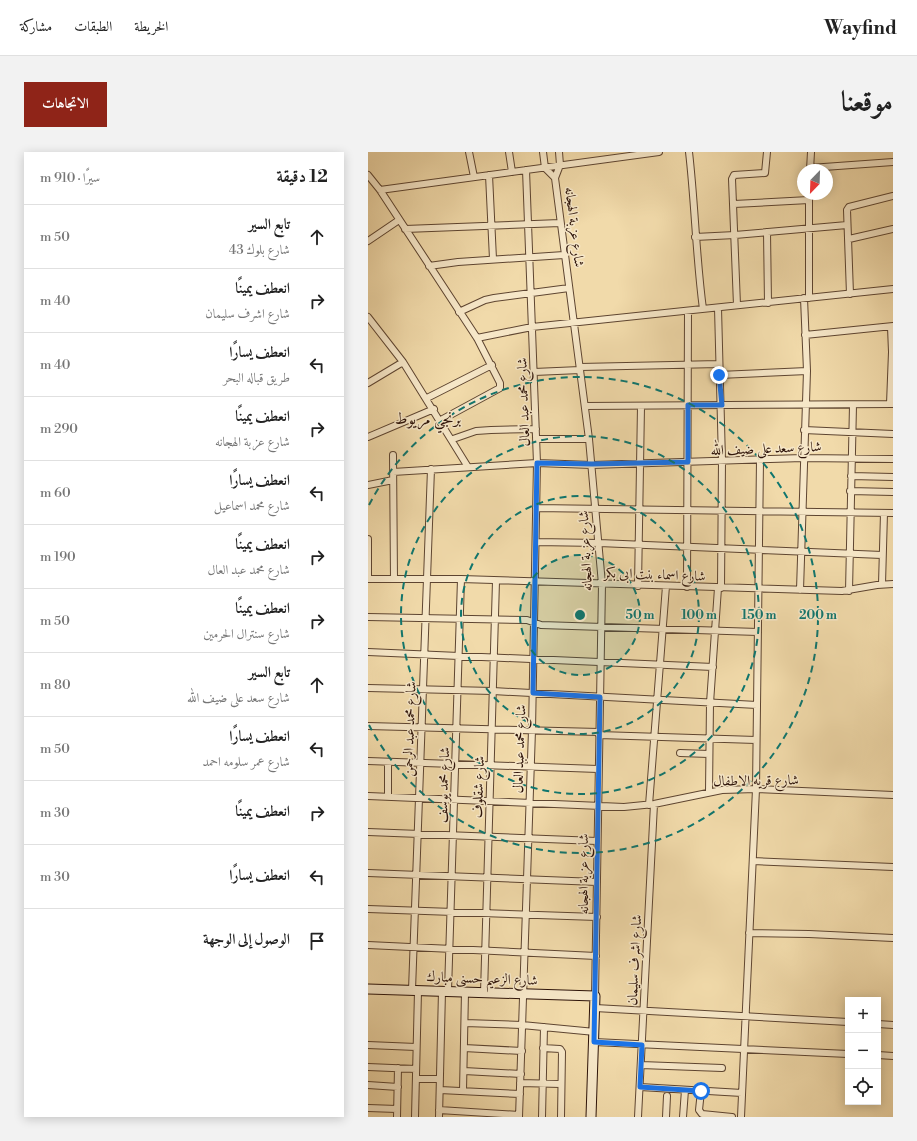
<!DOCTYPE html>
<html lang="ar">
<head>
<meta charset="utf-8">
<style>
	:root { --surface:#fff; --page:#f2f2f2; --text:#222; --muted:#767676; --line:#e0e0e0; --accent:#8f2418 }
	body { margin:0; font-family:"Libre Bodoni",Amiri,serif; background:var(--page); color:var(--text); direction:rtl }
	.controls { position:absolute; right:12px; bottom:12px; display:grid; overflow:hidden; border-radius:0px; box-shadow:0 2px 10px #0003 }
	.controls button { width:36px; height:36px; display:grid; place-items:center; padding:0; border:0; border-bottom:1px solid var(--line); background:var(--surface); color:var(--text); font:20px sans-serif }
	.compass { position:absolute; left:429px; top:12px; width:36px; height:36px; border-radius:50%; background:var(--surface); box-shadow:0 2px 10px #0003; rotate:203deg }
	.stop { position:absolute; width:12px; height:12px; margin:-9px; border:3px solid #1a73e8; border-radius:50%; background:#fff }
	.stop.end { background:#1a73e8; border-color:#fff; box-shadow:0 1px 4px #0008 }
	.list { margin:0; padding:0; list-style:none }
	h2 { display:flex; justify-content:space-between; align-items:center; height:52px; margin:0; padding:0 16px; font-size:17px }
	h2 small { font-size:13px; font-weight:400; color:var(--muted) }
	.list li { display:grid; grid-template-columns:26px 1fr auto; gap:12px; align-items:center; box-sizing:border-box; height:64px; padding:0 16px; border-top:1px solid var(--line) }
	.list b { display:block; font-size:15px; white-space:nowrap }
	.list p { margin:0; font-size:13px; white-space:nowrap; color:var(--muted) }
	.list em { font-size:13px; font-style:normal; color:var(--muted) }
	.icon { flex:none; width:22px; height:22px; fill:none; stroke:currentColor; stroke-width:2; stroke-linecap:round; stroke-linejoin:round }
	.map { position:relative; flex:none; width:525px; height:965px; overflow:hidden; direction:ltr; border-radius:0px }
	header { display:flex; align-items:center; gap:24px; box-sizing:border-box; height:56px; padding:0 20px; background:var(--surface); border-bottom:1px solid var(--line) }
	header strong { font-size:19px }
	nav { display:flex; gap:22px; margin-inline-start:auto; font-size:14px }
	.intro { display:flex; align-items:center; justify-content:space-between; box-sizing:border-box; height:96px; padding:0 24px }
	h1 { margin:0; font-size:28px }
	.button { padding:10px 18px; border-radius:0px; background:var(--accent); color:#fff; font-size:14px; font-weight:700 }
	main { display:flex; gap:24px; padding:0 24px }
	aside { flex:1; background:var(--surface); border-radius:0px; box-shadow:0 2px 10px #0003 }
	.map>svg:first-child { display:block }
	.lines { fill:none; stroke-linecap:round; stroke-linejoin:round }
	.street-casing { stroke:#5e4531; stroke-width:8 }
	.secondary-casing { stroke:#2d1309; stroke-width:11 }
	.street { stroke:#f6e7c8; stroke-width:6 }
	.secondary { stroke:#f6e7c8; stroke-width:9 }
	.route { stroke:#1a73e8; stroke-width:5 }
	.ring { fill:none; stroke:#0f766e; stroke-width:2; stroke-dasharray:7 5 }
	.labels { text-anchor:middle; stroke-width:3; stroke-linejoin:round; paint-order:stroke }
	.street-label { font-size:14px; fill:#2d1309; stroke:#f6e7c8 }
	.quarter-label { font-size:16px; fill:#2d1309; stroke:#f6e7c8 }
	.centre { fill:#0f766e; stroke:#f6e7c8; stroke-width:2 }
	.ring-label { font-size:12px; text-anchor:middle; font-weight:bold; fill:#0f766e; stroke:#f6e7c8; stroke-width:3; stroke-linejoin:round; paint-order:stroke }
</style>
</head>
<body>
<header>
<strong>Wayfind</strong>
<nav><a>الخريطة</a><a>الطبقات</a><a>مشاركة</a></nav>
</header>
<div class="intro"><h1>موقعنا</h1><a class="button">الاتجاهات</a></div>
<main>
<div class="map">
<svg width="525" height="965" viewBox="0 0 525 965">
	<rect width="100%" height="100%" fill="#f1daaa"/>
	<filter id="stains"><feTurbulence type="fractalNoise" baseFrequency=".005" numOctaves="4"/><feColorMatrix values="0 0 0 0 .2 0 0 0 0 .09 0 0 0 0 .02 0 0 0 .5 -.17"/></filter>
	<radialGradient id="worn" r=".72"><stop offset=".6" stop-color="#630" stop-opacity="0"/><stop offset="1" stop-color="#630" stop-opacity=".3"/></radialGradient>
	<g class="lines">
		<defs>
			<path id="street" d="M101,0l5,25
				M141,0l3,20
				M175,0l2,16 10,10
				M191,0l1,13 -5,13 34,261 13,145 -7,412
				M321,0c6,52 7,105 14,157
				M442,16l83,-6
				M442,18l1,-18
				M0,23l12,15 97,148 23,45v5l-59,32
				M121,23l4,84
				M12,38l279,-38
				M366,52l75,-4
				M37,77l155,-6
				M399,80l1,71
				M327,85l40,-2 112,-10
				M481,87l44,-10
				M0,89l31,-21
				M61,114l29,-4 106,-7
				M482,142l-3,-84 2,-3 44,-11
				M441,146v-104
				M369,153l-5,-126 2,-4 31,-2 2,-21
				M350,156l4,153 -1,127
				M91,160l26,-12 9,-2 75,-10
				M0,165l35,45 65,105
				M437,183l88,-9
				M109,186l55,-11 361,-38
				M212,215l139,-3
				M166,220l46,-2
				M351,223l88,-4
				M0,231l35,-21
				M59,246l65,-33
				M522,252l2,-52 -1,-25
				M217,254l308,-2
				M436,278l89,4
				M0,285l66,-28
				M85,287l23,-8 15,-1 45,-1
				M168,287h53
				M25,303l1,124
				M25,320l144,-9 55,2 211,-7 90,1
				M483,324l42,1
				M0,333l25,-5
				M482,339l43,1
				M168,356l357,5
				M0,387v38
				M168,390l63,1 283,12
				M0,427h93l381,12 35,-6 16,-1
				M514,432l2,-71
				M270,434l3,-180
				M319,435l1,-275
				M432,438l7,-219 -3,-73
				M481,439l4,-186
				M0,465l159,3 14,5 217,7
				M0,500l345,15
				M0,536l125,3 264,14
				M0,574l231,6
				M231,583l157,5
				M312,601l29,1
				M0,609l230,8
				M341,640l1,-89 8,-115
				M0,644l256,11 30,-3 68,-14 34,-1 137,6
				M20,645v-35
				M281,653l17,-219
				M0,680l229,9
				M385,709l140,6
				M0,721l229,9
				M0,757l229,8
				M381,781l60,1 84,4
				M0,793l228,11
				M44,838l19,-521
				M80,839l13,-412
				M116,841l12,-412
				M227,856l253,14
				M97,871l57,2 73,7
				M510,872l15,1
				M226,890l254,12
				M0,893l48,2
				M96,896l58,3
				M175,896l17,1 2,3 -1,65
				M510,903l15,1
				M273,913l81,3
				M0,915l48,2
				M96,919l57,3
				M48,927h24
				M152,931l41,1
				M0,933l30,2
				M272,935l102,6
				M72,938l80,4
				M95,939l2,-99
				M333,939l-2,19 3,4 30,3
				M0,956l29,1
				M71,958l80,5
				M29,965l1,-49
				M47,965l3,-126
				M71,965l3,-126
				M151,965l13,-387 5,-267 -11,-293
				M174,965l2,-90
				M270,965l16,-313
				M298,965l1,-21
				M315,965l2,-27
				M373,965l15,-328 4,-329"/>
			<path id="secondary" d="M0,837l227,7 -4,121"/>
		</defs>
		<use href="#street" class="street-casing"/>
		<use href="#secondary" class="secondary-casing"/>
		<use href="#street" class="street"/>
		<use href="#secondary" class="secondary"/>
	</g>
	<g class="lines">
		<path class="route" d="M333,939l-61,-4 2,-42 -48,-3 6,-345 -67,-4 4,-230 55,1 96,-2v-57h34l-3,-30"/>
	</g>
	<circle cx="212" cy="463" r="60" fill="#0f766e" fill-opacity=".12"/>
	<g class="ring">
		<circle cx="212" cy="463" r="60"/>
		<circle cx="212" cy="463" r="119"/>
		<circle cx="212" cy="463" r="179"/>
		<path d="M1 353A238 238 0 1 1 1 573"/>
	</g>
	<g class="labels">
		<g class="street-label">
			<text transform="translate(207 75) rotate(83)" y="5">شارع عزبة الهجانه</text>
			<text transform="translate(155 250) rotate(-92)" y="5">شارع محمد عبد العال</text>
			<text transform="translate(398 296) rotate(-2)" y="5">شارع سعد على ضيف الله</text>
			<text transform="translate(217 399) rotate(-93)" y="5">شارع عزبة الهجانه</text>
			<text transform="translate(287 422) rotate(2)" y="5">شارع اسماء بنت ابى بكر</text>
			<text transform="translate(41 577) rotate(-88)" y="5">شارع محمد عبد الرحمن</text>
			<text transform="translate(151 597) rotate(-88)" y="5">شارع محمد عبد العال</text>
			<text transform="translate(388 628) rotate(-1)" y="5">شارع قريه الاطفال</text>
			<text transform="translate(75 633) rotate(-88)" y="5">شارع محمد يوسف</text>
			<text transform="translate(110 635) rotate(-88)" y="5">شارع شقلوف</text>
			<text transform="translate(215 722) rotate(-90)" y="5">شارع عزبة الهجانه</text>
			<text transform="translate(266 808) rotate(-87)" y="5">شارع اشرف سليمان</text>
			<text transform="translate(114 826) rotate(2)" y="5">شارع الزعيم حسنى مبارك</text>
		</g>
		<g class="quarter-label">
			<text x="60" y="272">برنجي مريوط</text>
		</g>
	</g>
	<circle cx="212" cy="463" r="6" class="centre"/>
	<g class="ring-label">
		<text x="272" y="467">50 m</text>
		<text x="331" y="467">100 m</text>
		<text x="391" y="467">150 m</text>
		<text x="450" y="467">200 m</text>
	</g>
	<rect width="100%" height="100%" filter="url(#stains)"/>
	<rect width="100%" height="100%" fill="url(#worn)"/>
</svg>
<div class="controls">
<button>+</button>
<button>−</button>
<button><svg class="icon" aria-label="locate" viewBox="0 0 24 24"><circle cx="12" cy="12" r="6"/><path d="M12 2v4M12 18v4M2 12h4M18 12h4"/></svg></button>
</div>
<svg class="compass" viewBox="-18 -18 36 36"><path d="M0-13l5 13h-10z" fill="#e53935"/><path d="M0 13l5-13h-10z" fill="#767676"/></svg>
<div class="stop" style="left:333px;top:939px"></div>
<div class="stop end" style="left:351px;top:223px"></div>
</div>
<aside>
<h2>12 دقيقة<small>سيرًا · 910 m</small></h2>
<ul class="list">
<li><svg class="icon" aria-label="ahead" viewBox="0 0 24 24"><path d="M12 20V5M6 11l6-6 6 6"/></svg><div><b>تابع السير</b><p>شارع بلوك 43</p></div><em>50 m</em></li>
<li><svg class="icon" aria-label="right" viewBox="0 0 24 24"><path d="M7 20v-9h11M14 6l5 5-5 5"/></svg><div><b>انعطف يمينًا</b><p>شارع اشرف سليمان</p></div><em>40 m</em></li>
<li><svg class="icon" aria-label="left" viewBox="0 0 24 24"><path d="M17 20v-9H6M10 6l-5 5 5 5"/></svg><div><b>انعطف يسارًا</b><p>طريق قباله البحر</p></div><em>40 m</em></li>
<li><svg class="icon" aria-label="right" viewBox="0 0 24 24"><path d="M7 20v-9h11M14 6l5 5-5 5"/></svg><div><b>انعطف يمينًا</b><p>شارع عزبة الهجانه</p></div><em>290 m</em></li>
<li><svg class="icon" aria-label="left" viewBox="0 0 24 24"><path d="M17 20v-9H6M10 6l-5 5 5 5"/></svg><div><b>انعطف يسارًا</b><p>شارع محمد اسماعيل</p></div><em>60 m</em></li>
<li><svg class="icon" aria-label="right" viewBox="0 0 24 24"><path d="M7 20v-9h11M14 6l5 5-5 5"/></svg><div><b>انعطف يمينًا</b><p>شارع محمد عبد العال</p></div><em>190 m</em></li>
<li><svg class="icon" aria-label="right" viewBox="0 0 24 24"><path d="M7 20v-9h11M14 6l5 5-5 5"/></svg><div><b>انعطف يمينًا</b><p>شارع سنترال الحرمين</p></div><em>50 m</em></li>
<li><svg class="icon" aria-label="ahead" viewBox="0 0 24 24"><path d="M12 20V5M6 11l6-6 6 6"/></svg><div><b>تابع السير</b><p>شارع سعد على ضيف الله</p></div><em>80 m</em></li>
<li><svg class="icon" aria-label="left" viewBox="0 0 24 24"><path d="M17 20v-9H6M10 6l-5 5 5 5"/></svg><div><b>انعطف يسارًا</b><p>شارع عمر سلومه احمد</p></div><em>50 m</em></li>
<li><svg class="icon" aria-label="right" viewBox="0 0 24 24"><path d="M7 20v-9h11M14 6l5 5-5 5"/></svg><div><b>انعطف يمينًا</b></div><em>30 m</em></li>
<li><svg class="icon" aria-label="left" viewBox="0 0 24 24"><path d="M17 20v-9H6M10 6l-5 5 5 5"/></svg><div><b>انعطف يسارًا</b></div><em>30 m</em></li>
<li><svg class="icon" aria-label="arrive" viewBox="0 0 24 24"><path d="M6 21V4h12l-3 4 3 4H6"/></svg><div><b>الوصول إلى الوجهة</b></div></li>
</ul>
</aside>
</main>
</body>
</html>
